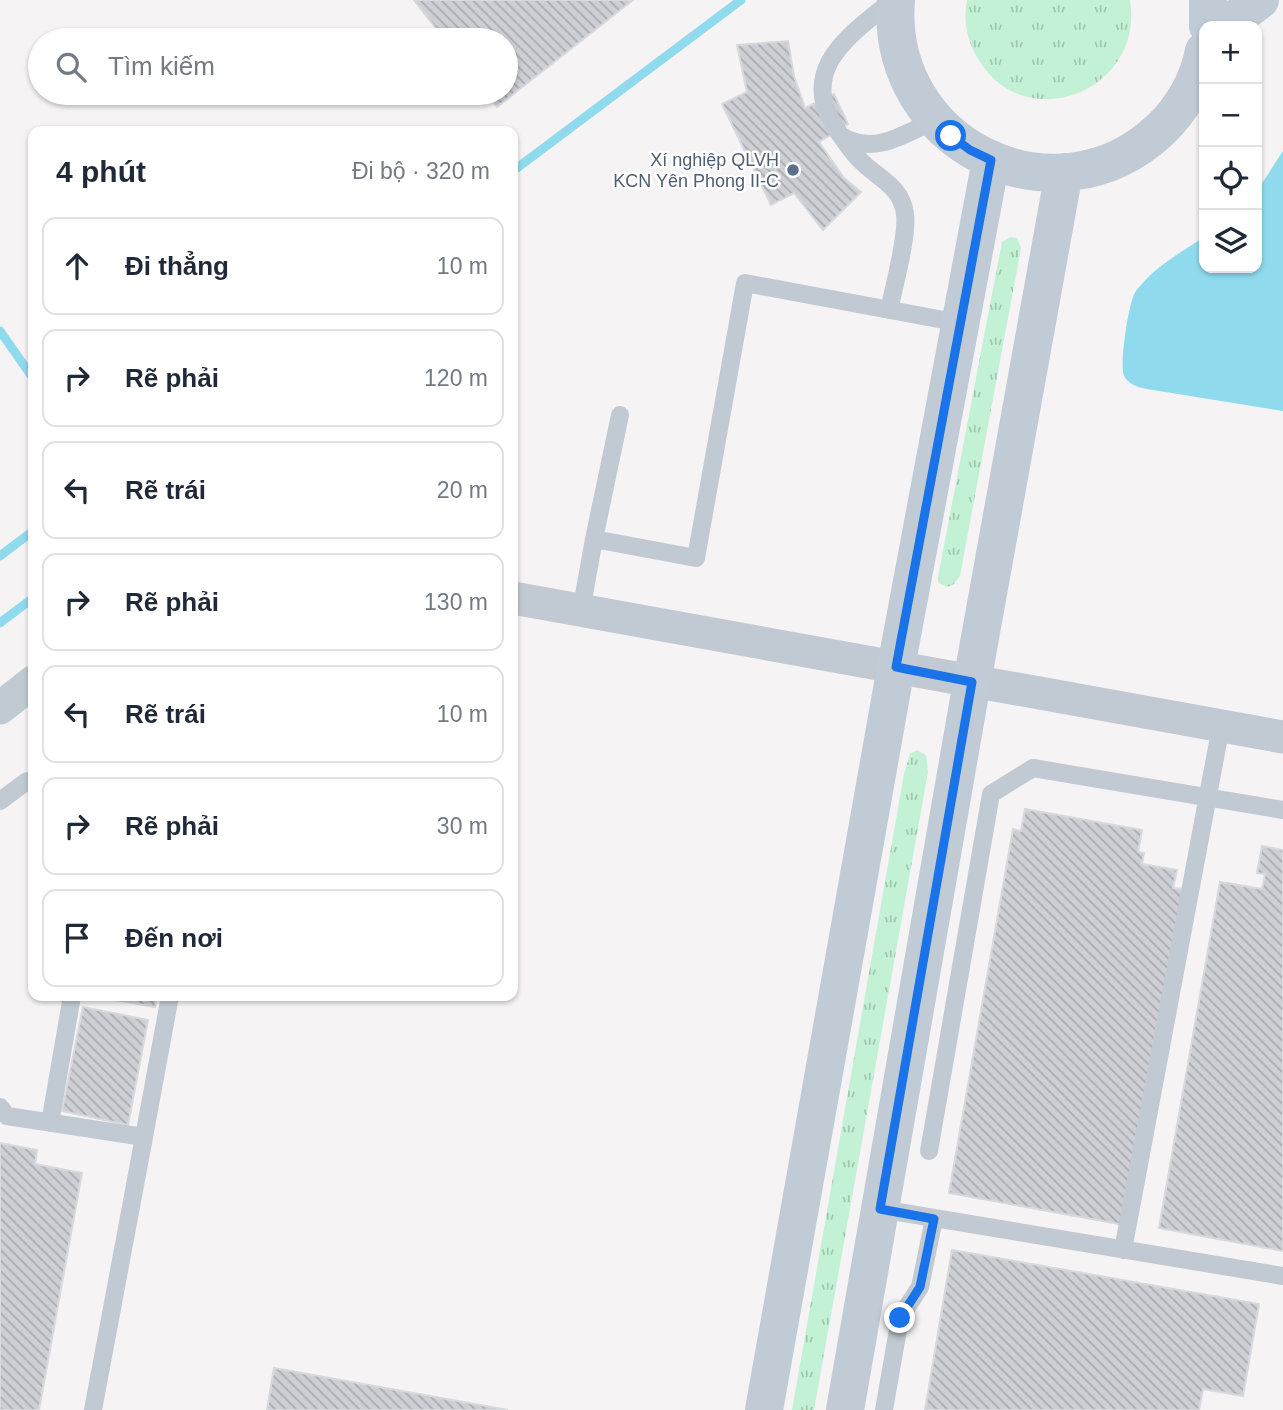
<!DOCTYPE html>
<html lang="vi">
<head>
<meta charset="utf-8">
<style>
	:root { --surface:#fff; --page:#f6f6f7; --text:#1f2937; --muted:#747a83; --line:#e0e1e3 }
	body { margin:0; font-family:Helvetica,sans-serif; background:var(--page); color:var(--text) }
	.controls { position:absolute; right:21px; top:21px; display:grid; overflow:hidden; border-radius:14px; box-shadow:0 2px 5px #0004 }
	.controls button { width:63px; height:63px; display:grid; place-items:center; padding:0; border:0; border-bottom:2px solid var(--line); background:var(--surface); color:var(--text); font:35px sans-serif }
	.stop { position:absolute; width:21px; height:21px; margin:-16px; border:5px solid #1a73e8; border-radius:50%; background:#fff }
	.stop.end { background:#1a73e8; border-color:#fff; box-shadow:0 2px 7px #0008 }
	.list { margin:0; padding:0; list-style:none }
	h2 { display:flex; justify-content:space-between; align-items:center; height:91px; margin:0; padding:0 28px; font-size:30px }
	h2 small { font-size:23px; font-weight:400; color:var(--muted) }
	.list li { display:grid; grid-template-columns:46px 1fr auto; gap:21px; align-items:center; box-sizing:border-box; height:98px; margin:0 14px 14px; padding:0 14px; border:2px solid var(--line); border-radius:14px }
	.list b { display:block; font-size:26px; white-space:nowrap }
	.list em { font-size:23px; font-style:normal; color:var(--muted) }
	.icon { flex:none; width:38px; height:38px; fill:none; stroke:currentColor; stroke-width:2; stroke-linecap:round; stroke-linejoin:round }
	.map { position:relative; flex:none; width:1283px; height:1410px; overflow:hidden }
	.search { position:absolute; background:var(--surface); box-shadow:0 2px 5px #0004; left:28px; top:28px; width:490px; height:77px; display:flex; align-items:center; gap:18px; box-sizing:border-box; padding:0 24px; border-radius:38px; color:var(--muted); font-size:26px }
	.panel { position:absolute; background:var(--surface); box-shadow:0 2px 5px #0004; left:28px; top:126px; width:490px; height:875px; border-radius:14px }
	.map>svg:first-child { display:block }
	.grass { fill:url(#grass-tufts) }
	.water { fill:#90daee }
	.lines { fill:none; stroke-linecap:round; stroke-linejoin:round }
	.stream { stroke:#90daee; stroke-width:9 }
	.building { fill:url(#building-back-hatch); stroke:#d7d9de; stroke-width:2 }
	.lane { stroke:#c1cad2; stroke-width:18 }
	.street { stroke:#c1cad2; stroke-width:33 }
	.secondary { stroke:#c1cbd6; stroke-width:38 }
	.route { stroke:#1a73e8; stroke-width:9 }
	.service-dot { fill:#5c6f8a; stroke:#fff; stroke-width:2.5 }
	.labels { text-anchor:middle; stroke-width:5; stroke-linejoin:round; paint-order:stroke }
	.service-label { font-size:18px; fill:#4e5e75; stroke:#fff; text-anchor:end }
</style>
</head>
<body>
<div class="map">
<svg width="1283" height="1410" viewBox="0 0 1283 1410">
	<defs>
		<pattern id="grass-tufts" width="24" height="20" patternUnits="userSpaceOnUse" patternTransform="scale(1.75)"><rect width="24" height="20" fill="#c3f1d5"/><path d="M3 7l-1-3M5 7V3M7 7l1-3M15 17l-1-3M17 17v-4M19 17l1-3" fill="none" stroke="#a0c6b0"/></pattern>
		<pattern id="building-back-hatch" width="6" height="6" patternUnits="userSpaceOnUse" patternTransform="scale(1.75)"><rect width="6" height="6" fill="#cdcfd5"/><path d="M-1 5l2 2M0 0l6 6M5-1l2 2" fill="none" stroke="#a8abb0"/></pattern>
	</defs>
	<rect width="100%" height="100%" fill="#f5f3f3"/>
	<path class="grass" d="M967,0h163c15,92 -107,139 -153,57 -10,-17 -14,-37 -10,-57z
		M1010,237l7,1 4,10 -61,328 -7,9 -6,2 -9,-4v-6l64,-335z
		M917,750l9,5 2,17 -114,638h-22l112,-636 6,-20z"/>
	<path class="water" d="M1283,151v260l-136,-22c-9,-2 -18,-4 -23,-13 -5,-11 5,-77 12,-85 18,-24 44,-38 68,-54v31h53v-77z"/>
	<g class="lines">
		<path class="stream" d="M513,171l228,-171
			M0,331l33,47
			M0,556l33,-25
			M0,623l33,-25"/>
	</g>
	<path class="building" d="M414,0h219l-136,107 -11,-14h20v-53h-61z
		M788,41l6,35 11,32 29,-14 14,30 -29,18 25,36 17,14 -38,38 -29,-37 -23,12 -49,-101 25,-12 -10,-47z
		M1025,809l117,21 -4,22 6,1 -2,11 35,6 -4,18 10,1 -58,336 -176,-32 64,-364 8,2z
		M1262,846l21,4v401l-124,-23 61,-346 42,7 3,-15 -8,-1z
		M93,996h64l-2,11z
		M83,1007l65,13 -20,105 -66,-14z
		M0,1143l37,7 -2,14 47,9 -43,237h-39z
		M952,1250l307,54 -16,92 -40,-7 -4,21h-274z
		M274,1368l234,42h-241z"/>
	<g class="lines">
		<path class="lane" d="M842,136c31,20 63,-2 93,-16
			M889,310c5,-23 19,-75 16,-96 -3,-27 -26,-35 -43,-52 -9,-8 -16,-19 -23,-29 -44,-62 9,-97 54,-133
			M594,539l26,-124
			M581,611l13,-72 102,19 49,-275 215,40
			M0,801l27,-20
			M0,1107l7,9 137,21 -51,273
			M50,1123l22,-127
			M144,1137l26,-141
			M929,1151l62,-357 42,-26 250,42
			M880,1209l403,67
			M1123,1250l98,-524
			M884,1410l16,-92 20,-31 14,-68"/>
		<path class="street" d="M513,598l770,139
			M0,708l33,-26"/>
		<path class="secondary" d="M896,0c-12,144 158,229 264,130 22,-21 38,-49 44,-79
			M1208,0v26
			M1226,26l34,-26
			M764,1410l132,-743 95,-507
			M845,1410l127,-728 92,-510"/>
	</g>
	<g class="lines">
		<path class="route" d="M900,1318l20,-31 14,-68 -54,-10 92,-527 -76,-15 95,-507 -21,-10 -19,-14"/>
	</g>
	<circle class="service-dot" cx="793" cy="170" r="7"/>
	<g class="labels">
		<g class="service-label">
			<text x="779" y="166">Xí nghiệp QLVH<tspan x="779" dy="21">KCN Yên Phong II-C</tspan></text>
		</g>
	</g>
</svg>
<div class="controls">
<button>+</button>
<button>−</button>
<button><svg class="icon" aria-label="locate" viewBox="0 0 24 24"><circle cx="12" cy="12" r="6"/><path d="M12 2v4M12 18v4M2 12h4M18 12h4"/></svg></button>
<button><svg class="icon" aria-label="layers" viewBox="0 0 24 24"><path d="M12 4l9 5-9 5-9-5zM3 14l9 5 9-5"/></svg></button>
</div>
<div class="stop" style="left:951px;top:136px"></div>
<div class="stop end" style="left:900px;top:1318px"></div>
<div class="search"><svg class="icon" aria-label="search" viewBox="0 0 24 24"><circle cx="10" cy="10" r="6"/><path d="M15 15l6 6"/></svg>Tìm kiếm</div>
<section class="panel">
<h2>4 phút<small>Đi bộ · 320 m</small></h2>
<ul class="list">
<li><svg class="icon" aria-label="ahead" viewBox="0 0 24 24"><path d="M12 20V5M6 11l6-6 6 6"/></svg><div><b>Đi thẳng</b></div><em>10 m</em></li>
<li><svg class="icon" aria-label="right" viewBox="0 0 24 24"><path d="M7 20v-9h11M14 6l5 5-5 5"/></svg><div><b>Rẽ phải</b></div><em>120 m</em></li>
<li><svg class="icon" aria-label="left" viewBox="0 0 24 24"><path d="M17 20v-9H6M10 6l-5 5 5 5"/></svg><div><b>Rẽ trái</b></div><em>20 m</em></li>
<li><svg class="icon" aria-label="right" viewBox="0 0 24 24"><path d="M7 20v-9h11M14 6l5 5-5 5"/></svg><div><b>Rẽ phải</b></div><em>130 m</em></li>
<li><svg class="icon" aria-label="left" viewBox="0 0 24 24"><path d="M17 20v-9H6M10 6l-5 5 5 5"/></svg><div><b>Rẽ trái</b></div><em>10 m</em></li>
<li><svg class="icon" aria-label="right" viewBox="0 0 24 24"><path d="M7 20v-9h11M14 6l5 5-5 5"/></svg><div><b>Rẽ phải</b></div><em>30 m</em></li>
<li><svg class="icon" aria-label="arrive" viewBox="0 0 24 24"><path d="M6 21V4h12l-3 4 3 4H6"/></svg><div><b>Đến nơi</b></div></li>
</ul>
</section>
</div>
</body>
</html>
